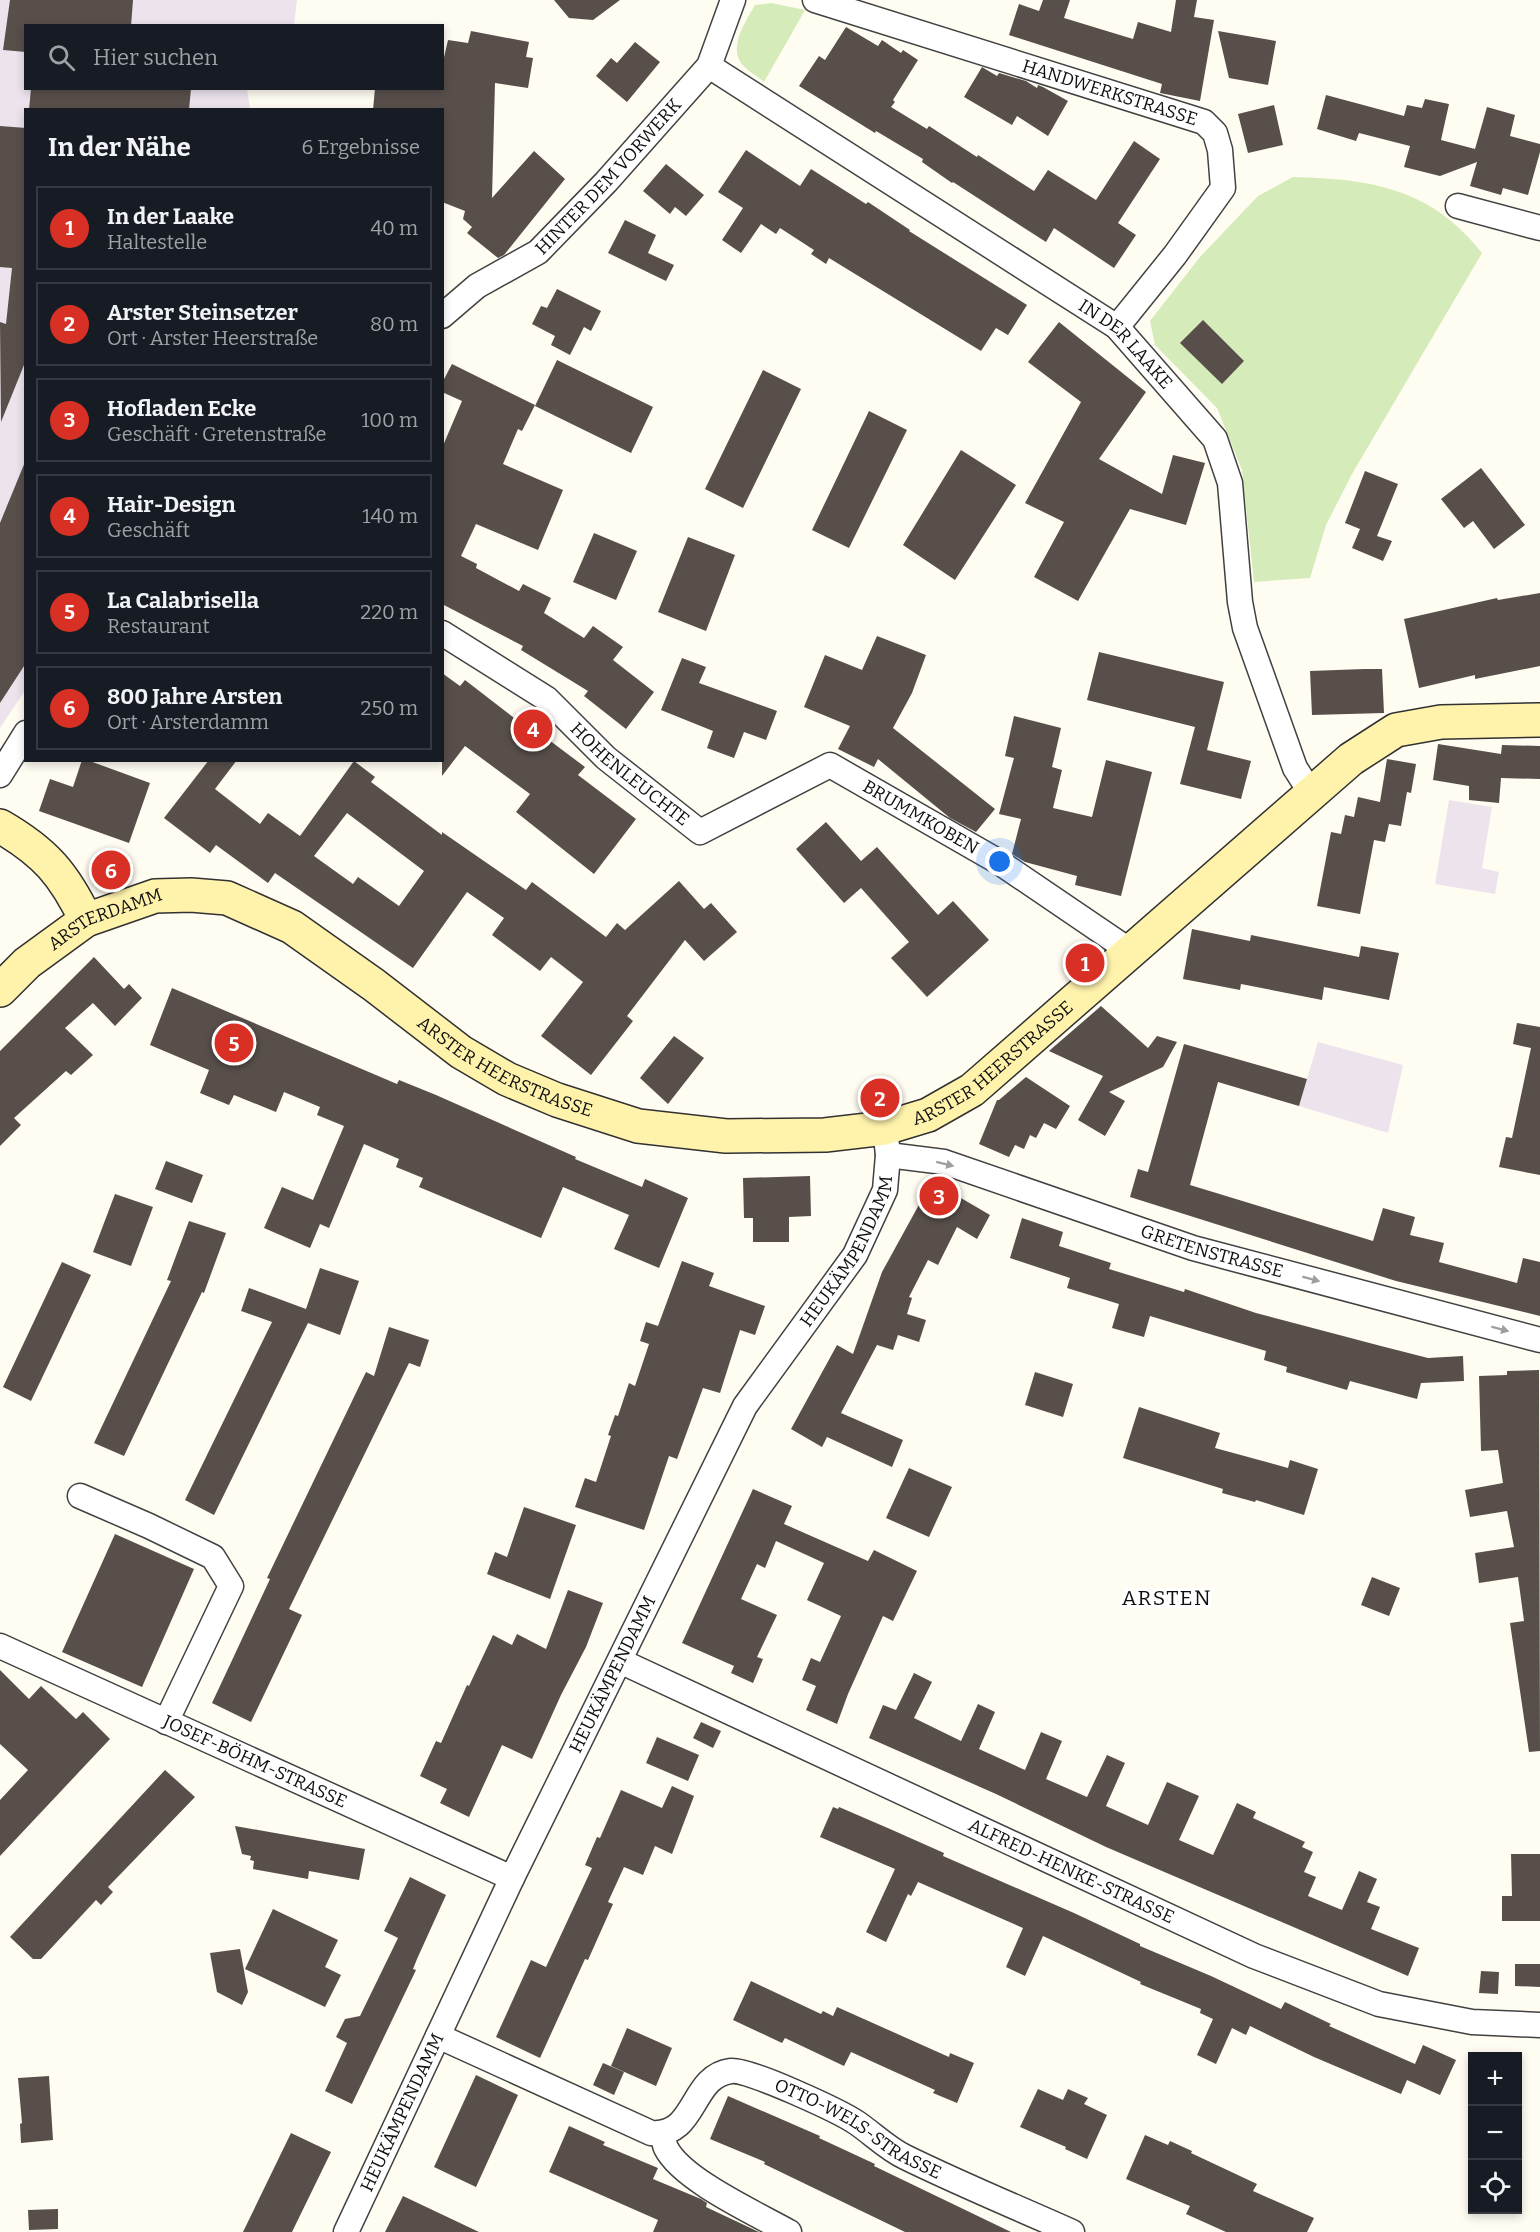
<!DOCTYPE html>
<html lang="de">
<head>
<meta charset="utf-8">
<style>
	:root { --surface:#171b24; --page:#242831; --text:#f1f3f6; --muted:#9ea1a6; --line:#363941; --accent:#d93025 }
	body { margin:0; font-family:Bitter,serif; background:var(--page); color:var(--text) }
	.controls { position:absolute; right:18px; bottom:18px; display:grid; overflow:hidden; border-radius:0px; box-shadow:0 3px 9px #0003 }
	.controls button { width:54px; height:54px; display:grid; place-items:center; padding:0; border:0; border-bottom:2px solid var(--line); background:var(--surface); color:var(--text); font:30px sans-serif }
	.you { position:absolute; left:1000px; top:862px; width:21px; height:21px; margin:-15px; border:4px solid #fff; border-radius:50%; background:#1a73e8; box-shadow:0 0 0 9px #1a73e833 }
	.badge { display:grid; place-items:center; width:39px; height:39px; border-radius:50%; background:var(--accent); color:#fff; font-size:20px; font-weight:700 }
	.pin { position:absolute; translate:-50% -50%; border:3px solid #fff; box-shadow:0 2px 6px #0006 }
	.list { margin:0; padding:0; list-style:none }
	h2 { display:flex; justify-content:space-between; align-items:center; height:78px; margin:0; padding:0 24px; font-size:26px }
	h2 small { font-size:20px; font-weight:400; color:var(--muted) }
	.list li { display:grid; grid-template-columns:39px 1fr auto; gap:18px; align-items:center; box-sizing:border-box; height:84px; margin:0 12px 12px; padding:0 12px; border:2px solid var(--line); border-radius:0px }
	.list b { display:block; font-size:22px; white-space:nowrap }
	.list p { margin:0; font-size:20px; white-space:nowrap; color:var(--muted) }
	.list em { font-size:20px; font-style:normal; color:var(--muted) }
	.icon { flex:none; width:33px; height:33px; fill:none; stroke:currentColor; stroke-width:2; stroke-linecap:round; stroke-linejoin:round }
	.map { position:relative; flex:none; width:1540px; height:2232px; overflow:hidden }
	.search { position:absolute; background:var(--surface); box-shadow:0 3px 9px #0003; left:24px; top:24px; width:420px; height:66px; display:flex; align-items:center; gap:15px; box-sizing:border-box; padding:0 21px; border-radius:0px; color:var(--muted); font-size:22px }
	.panel { position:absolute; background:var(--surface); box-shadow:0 3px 9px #0003; left:24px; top:108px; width:420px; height:654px; border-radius:0px }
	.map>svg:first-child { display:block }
	.industrial { fill:#ece3ed }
	.green { fill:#d5ebb9 }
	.building { fill:#584f4b; fill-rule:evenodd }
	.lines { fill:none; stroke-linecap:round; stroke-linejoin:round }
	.street-casing { stroke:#424242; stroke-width:27 }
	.secondary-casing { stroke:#313131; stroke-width:36 }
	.street { stroke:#fff; stroke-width:24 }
	.secondary { stroke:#fff3ac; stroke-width:33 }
	.oneway { fill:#9f9f9f }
	.labels { text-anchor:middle; stroke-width:6; stroke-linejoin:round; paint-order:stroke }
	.street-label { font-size:18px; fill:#0f0f0f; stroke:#fff }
	.quarter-label { font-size:21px; letter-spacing:1.5px; fill:#0f0f0f; stroke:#fff }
</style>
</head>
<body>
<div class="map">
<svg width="1540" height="2232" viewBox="0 0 1540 2232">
	<rect width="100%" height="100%" fill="#fffcf1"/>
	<path class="industrial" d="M0,0h297l-3,25 -268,1v62l221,1 3,20 -224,1v579l-26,39z
		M1449,800l43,7 -10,61 17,4 -4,22 -60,-10z
		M1318,1042l85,23 -15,68 -89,-27z"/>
	<path class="green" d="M771,3l34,7 -41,72c-7,-6 -18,-12 -23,-19 -12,-18 5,-42 14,-58z
		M1293,177c78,2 138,11 189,76l-130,221 -26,51 -16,53 -56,4 -12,-112 -25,-62 -62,-63 -5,-24 50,-64 58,-61z"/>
	<path class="building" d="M10,0h123l-2,26h-105v26l-23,-2z
		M554,0h66l-27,20 -24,-2z
		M1043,0h27l-6,18 69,21 5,-17 33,10 5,-32h21l-3,17 20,3 -14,81 -40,-8 2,-9 -153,-49 10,-31 20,7z
		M846,27l32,19 4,-6 19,13 2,-3 15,10 -25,40 2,2 -4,5 36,22 2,-3 48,31 1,-2 56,36 14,-21 48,30 38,-59 26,18 -42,64 18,12 -22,33 -60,-40 -8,14 -93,-60 -1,1 -30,-21 1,-3 -47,-28 -1,2 -76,-47 20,-30 6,4z
		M471,31l58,11 -3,15 7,1 -5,30 -33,-5 -3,115 42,-47 31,28 -61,76 -6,3 -31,-25 5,-6 -9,-8 2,-8 -23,-9v-92h-69l2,-22h67v-22l6,-26 20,3z
		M1218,31l58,10 -8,44 -39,-7z
		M635,42l25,20 -33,40 -31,-26 15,-18 6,5z
		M982,67l15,9 2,-3 27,8 11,7 1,-3 5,2 25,14 -20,35 -31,-20 -5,9 -48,-28z
		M31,88h160l-2,22h-160z
		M1326,95l78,21 3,-11 15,3 3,-9 24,5 -8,36 34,9 12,-42 28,8 -5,21 30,8v8l-12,43 -25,-7 -2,7 -31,-9 7,-24 -37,14 -36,-9 6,-21 -51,-13 -3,8 -39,-12z
		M1274,105l9,40 -35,8 -10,-39z
		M0,126l26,2v232l-25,62 -1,-100 6,2 6,-56 -12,-1z
		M746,150l54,36 11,-17 55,35 2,-2 42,28 -1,1 118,74 -19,30 -12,-7 -15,23 -152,-93 -3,6 -15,-10 3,-4 -34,-22 -4,6 -15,-10 -20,29 -19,-13 21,-32 -25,-16z
		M666,164l38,31 -18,21 -11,-9 -5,7 -27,-23z
		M625,220l31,15 -8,18 26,12 -8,16 -58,-28z
		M557,289l44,22 -10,20 -7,-4 -14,28 -19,-10 4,-9 -23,-12 9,-18 6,2z
		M1203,320l41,41 -22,23 -42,-41z
		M1059,322l87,70 -47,67 63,35 11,-39 32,8 -19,62 -56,-16 -52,92 -44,-24 30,-55 -39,-19 56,-101 -53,-40z
		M557,360l96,47 -22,46 -96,-47z
		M452,364l83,41 -13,26 -4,-2 -15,35 60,26 -25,60 -62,-26 -15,32 16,8 -1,4 43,23 4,-7 28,14 -7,15 40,25 9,-12 30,21 -10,13 41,32 -28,37 -42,-33 4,-5 -67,-41 2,-4 -81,-42v-156l20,-47 -20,-9v-9z
		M763,370l38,19 -58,119 -38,-19z
		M869,411l38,19 -58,118 -37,-18z
		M961,450l55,35 -61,95 -52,-35z
		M25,462l1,201 -26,40v-180z
		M1481,468l44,57 -31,24 -21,-28 -9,7 -23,-29z
		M1365,471l33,13 -21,52 15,5 -9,20 -31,-13 8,-19 -15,-6z
		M594,533l43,18 -21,49 -43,-18z
		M688,537l47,18 -29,76 -48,-19z
		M1540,593v73l-65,13v-4l-56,13 -15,-69 93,-21 1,2z
		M877,636l49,19 -14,38 -19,35 102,81 -19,23 -26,-14 -72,-59 -4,8 -36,-18 12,-23 -46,-19 21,-52 37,15z
		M1099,652l125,30 -17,68 44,11 -10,38 -61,-15 15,-57 -108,-27z
		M682,658l24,9 -7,16 78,28 -11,29 -22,-8 -10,26 -27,-10 6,-17 -52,-21z
		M1364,669h18l2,44 -72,2 -2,-44z
		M442,673l18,13 5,-6 53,41 5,-6 29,21 -3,4 36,27 -7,8 58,44 -42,55 -78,-62 14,-18 -65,-48 -23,30z
		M1014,716l47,12 -9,39 10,3 -9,38 39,9 14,-57 46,12 -31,124 -46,-11 2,-9 -52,-14 -13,-8 9,-35 -22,-5 15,-56 -9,-2z
		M1438,744l63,10 1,-9 38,1v33l-39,-1 -2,25 -30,-3v-14l-36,-6z
		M1387,759l29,5 -5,29 -4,-1 -6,34 -12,-2 -4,18 -11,-2 -14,74 -43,-8 14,-74 10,2 4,-19 9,2 4,-20 22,5z
		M82,760h5l63,23 -21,60 -90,-32 11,-32 23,8z
		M209,760h28l-22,29 45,35 8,-11 32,23 54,-75 21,16 -4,5 71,53v-3l84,58 6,-8 74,55 11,-14 8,7 54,-49 25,28 7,-6 26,29 -33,29 -19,-21 -58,76 6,5 -42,54 -50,-39 42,-54 -32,-25 -11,14 -48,-36 12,-17 -37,-26 -54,76 -138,-95 -7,10 -52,-38 -6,8 -46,-35zM347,813l77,58 -25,35 -41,-29 -5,7 -39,-28z
		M826,822l35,39 16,-14 61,68 15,-14 36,39 -62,57 -36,-39 18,-16 -48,-54 -17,15 -48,-54z
		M1192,929l58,12 1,-6 108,22 2,-11 38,7 -10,47 -65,-13 -2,13 -81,-16 -1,6 -57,-11z
		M94,957l30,32 5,-5 13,14 -27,28 -22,-23 -28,25 28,27 -22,20 -5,-4 -52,47 7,7 -21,21v-95z
		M172,988l225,96 2,-4 37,15 140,62 -1,2 67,28 3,-8 43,19 -29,70 -45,-19 15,-34 -66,-28 -22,51 -122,-51 4,-9 -27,-11 3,-8 -35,-15 -35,84 -9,-4 -10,24 -46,-20 18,-41 31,13 31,-74 -27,-11 3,-8 -36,-15 -8,20 -42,-17 -5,10 -29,-12 9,-23 -59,-25z
		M1101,1006l47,42 9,-12 20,6 -14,25 -54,25 16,9 -20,35 -27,-16 25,-44 -54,-25z
		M1517,1023l23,4v148l-41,-8 7,-30 6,1 19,-90 -18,-4z
		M674,1036l30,22 -36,46 -28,-26z
		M1184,1044l123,35 -8,27 -81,-24 -28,103 183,56 10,-33 32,9 -5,18 34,8 -5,19 78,21 6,-25 17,4v54l-144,-35 -266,-84 8,-28 10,3z
		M1026,1077l44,29 -14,23 -12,-6 -8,15 -6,-3 -6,14 -9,-4 -6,12 -30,-13 18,-44h2z
		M166,1161l37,14 -11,28 -37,-14z
		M810,1176l1,40 -22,1v25h-36v-24h-9l-1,-40z
		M932,1181l58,34 -13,24 -20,-12 -19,38 -10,-5 -19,37 3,1 -5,16 19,6 -7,22 -21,-7 -5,15 -16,-5 -36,68 62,27 -11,27 -65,-30 -5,10 -31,-18 46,-84 16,9 29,-82z
		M115,1194l38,13 -22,59 -38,-14z
		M1022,1218l41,14 -4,14 52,17 -2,6 75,23 1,-3 71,24 125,33 47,12 35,-2 1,25 -43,2 -4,16 -67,-18 -3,9 -61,-18 1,-5 -23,-7 2,-9 -116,-35 -6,21 -32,-9 7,-24 -52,-16 3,-10 -60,-20z
		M189,1221l37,12 -22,60 -2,-1 -78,164 -30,-13 77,-162 -4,-1z
		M682,1261l32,12 -5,13 56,20 -10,29 -15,-5 -20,63 -17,-5 -26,71 -8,-3 -25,74 -69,-23 10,-29 11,4 15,-46 -3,-1 7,-20 3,1 11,-33 6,3 14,-42 -9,-3 6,-19 12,4z
		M62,1262l29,13 -60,126 -28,-14z
		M320,1268l39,13 -19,54 -32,-12 -94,192 -29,-15 87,-178 -31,-11 8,-23 57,21z
		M389,1327l40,13 -9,27 -11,-4 -102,209 -18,37 13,6 -51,107 -39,-19 58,-124 -3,-1 99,-206 8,4z
		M1539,1370l1,381 -11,1 -19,-129 14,-2 -6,-44 -39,6 -4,-30 39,-6 -7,-36 -37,6 -5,-27 38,-7 -5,-33 -17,1 -2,-75 28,-1v-4z
		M1035,1372l38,12 -10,33 -38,-12z
		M1139,1407l81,26 -5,15 73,20 2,-8 28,9 -14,46 -48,-15 -1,2 -33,-9 1,-4 -100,-31z
		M909,1468l43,19 -23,50 -43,-19z
		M753,1489l39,17 -8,18 84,37 6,-11 43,21 -24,50 -10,-5 -35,78 -11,30 -31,-14 10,-24 -14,-6 9,-22 9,4 21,-46 -34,-16 17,-37 -48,-22 -11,27 -8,-4 -16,35 36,16 -20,42 6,2 -10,24 -22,-10 3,-7 -52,-23z
		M524,1507l52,18 -26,74 -63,-25 8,-22 12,5z
		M115,1534l79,35 -52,118 -80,-35z
		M1372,1577l28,11 -11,28 -28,-11z
		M568,1590l35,13 -17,44 -25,48 -29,64 -30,-14 -33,72 -29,-14 7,-14 -27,-13 16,-35 5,2 26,-58 2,1 24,-51 19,10 5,-11 29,15z
		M0,1670l29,29 12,-13 35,33 7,-7 27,27 -110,117v-56l28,-30 -28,-26z
		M914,1673l18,9 -18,36 47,23 17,-37 17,8 -16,37 46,21 16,-38 21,9 -16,38 41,18 20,-42 18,8 -19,43 42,19 19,-43 32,14 -20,44 34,15 24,-52 19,9 -3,6 52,24 -3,5 11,5 -9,20 12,5 -8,19 34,14 17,-39 18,8 -10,23 13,5 -9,22 48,19 -11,28 -302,-129 -110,-53 -127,-56 14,-33 13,5z
		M701,1722l20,9 -8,17 -20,-10z
		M657,1737l42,18 -11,26 -42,-18z
		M165,1770l30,27 -87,90 5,5 -12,13 -5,-5 -55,59h-8l-23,-22z
		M672,1786l22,10 -22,58 -17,-8 -12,29 -19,-8 -16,35 5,2 -25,56 -3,-1 -45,99 -44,-21 35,-77 15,7 46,-99 -7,-3 12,-28 3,1 21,-48 41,18z
		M833,1807l5,2 1,-2 51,22 54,24 -1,3 131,57 66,31v2l71,30 70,33 4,-7 46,22 -2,2 86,38 8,-19 33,15 -16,35 -33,-15 -6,14 -87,-37 -64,-31 -4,9 -14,-7 -16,36 -19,-9 16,-36 -13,-6 1,-4 -61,-25 1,-2 -98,-46 -18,40 -19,-9 17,-39 -105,-46 -7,14 -3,-2 -22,48 -20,-10 29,-63 -75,-32z
		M235,1826l130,23 -6,31 -50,-9 -1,8 -55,-10 1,-8 -4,-1 1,-4 -9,-2z
		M1511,1854h29v67h-38v-25h10z
		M410,1877l36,18 -29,64 -4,10 3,1 -64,134 -27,-13 22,-48 -11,-6 9,-18 15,-3 38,-78 -14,-7z
		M273,1909l65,31 -13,27 16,8 -16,32 -80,-38z
		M240,1949l8,43 -6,13 -25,-13 -7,-39z
		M1515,1964h25v23l-25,-1z
		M1481,1971l18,1 -1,22 -19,-1z
		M751,1981l70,33 2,-3 10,5 4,-9 112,50 1,-4 24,10 -17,40 -24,-10 2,-3 -84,-38 -7,14 -59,-28 -3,5 -49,-23z
		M627,2028l45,20 -16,38 -45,-20z
		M603,2063l21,9 -10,23 -21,-10z
		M476,2075l42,20 -42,92 -42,-20z
		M49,2076l4,64 -32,3 -1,-19 2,-1 -4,-45z
		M1038,2089l25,11 5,-11 20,9 -4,6 23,11 -20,44 -22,-10 1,-2 -46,-20z
		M728,2096l92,40 -1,2 56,26 -1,2 137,66h-106l-141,-68 1,-2 -55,-23z
		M569,2126l36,16 -2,3 55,23 -5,11 48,20 6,4 -1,4 53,25h-106l5,-12 -109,-48z
		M291,2133l40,19 -39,80h-49z
		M1145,2135l23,10 2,-4 22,10 -1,2 66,31 -4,7 61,27 -7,14h-81l-40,-18 4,-8 -64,-27z
		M403,2196l76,36h-94z
		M58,2209v20l-29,1 -1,-20z"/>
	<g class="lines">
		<defs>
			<g id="street">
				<path id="s1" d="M815,0l389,122 11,11 5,17 3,38 -48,67 -58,72"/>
				<path id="s2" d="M709,66l408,261 98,112 15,44 10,119 5,26 50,140 16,25"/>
				<path d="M1458,206l82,22"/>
				<path id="s3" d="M442,316l35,-30 61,-34 68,-70 103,-116 24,-66"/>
				<path id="s4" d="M442,633l105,66 59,59 94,74 130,-67 169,97 131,89"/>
				<path d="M0,775l26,-42"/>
				<path id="s5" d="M888,1155l56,7 249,86 347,92"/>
				<path d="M80,1496l69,30 64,31 18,29 -65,136"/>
				<path id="s6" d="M0,1646l512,232"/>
				<path id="s7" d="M620,1661l634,295 125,48 93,18 68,3"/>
				<path id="s8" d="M438,2036l213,97c46,4 39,-57 80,-62 16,-3 110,41 126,52 16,11 31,26 48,34 55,27 111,50 167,75"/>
				<path d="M663,2134c1,5 1,10 3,14 16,32 91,66 123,84"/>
				<path id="s9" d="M346,2232l166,-354 233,-472 110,-151 30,-65 3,-35 -3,-27"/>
			</g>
			<g id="secondary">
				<path d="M0,826c45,26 64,48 86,94"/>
				<path id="s10" d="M0,990l27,-27 59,-43 69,-24 36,-1 36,3 65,29 82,58 87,67 46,27 50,21 81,26 88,10 99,-1 60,-7 43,-13 44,-25 379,-331 45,-29 45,-8 99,-2"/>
			</g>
		</defs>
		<use href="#street" class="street-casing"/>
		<use href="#secondary" class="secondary-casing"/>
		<use href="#street" class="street"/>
		<use href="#secondary" class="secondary"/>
	</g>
	<defs><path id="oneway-solid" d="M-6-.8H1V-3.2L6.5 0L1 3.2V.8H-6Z" transform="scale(1.5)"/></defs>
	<g class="oneway">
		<use href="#oneway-solid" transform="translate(945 1164) rotate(14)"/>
		<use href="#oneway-solid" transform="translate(1311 1279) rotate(15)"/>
		<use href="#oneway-solid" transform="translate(1500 1329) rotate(15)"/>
	</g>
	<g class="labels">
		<g class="street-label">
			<text dy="6" stroke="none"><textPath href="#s1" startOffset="309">HANDWERKSTRASSE</textPath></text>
			<text dy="6" stroke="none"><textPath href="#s3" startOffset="219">HINTER DEM VORWERK</textPath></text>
			<text dy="6" stroke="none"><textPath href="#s2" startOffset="502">IN DER LAAKE</textPath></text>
			<text dy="6" stroke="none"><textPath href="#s4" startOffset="236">HOHENLEUCHTE</textPath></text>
			<text dy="6" stroke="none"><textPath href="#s4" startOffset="578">BRUMMKOBEN</textPath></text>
			<text dy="6" stroke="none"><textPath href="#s10" startOffset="129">ARSTERDAMM</textPath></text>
			<text dy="6" stroke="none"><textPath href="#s10" startOffset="1106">ARSTER HEERSTRASSE</textPath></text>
			<text dy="6" stroke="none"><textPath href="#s10" startOffset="584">ARSTER HEERSTRASSE</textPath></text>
			<text dy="6" stroke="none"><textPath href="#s9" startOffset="1104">HEUKÄMPENDAMM</textPath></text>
			<text dy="6" stroke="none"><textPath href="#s5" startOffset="339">GRETENSTRASSE</textPath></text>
			<text dy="6" stroke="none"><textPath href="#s9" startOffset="618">HEUKÄMPENDAMM</textPath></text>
			<text dy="6" stroke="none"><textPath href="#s6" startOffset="280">JOSEF-BÖHM-STRASSE</textPath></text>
			<text dy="6" stroke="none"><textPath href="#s7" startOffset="498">ALFRED-HENKE-STRASSE</textPath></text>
			<text dy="6" stroke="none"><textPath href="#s9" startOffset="132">HEUKÄMPENDAMM</textPath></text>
			<text dy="6" stroke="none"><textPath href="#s8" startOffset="482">OTTO-WELS-STRASSE</textPath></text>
		</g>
		<g class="quarter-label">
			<text x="1167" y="1605">ARSTEN</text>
		</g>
	</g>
</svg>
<div class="controls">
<button>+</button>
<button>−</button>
<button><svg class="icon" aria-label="locate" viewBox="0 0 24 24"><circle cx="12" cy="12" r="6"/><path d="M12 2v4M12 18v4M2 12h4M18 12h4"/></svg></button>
</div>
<div class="you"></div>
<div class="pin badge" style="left:1085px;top:963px">1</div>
<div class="pin badge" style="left:880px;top:1098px">2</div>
<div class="pin badge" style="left:939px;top:1196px">3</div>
<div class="pin badge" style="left:533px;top:729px">4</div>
<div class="pin badge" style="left:234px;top:1043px">5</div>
<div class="pin badge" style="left:111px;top:870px">6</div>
<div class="search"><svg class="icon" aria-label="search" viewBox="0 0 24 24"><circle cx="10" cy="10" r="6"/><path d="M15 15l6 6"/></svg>Hier suchen</div>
<section class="panel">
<h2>In der Nähe<small>6 Ergebnisse</small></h2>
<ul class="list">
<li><span class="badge">1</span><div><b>In der Laake</b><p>Haltestelle</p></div><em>40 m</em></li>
<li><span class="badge">2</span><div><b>Arster Steinsetzer</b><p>Ort · Arster Heerstraße</p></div><em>80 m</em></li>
<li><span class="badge">3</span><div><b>Hofladen Ecke</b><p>Geschäft · Gretenstraße</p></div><em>100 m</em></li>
<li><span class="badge">4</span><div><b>Hair-Design</b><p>Geschäft</p></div><em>140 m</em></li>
<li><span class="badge">5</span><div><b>La Calabrisella</b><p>Restaurant</p></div><em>220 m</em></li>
<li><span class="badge">6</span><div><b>800 Jahre Arsten</b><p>Ort · Arsterdamm</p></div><em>250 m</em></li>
</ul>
</section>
</div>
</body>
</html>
